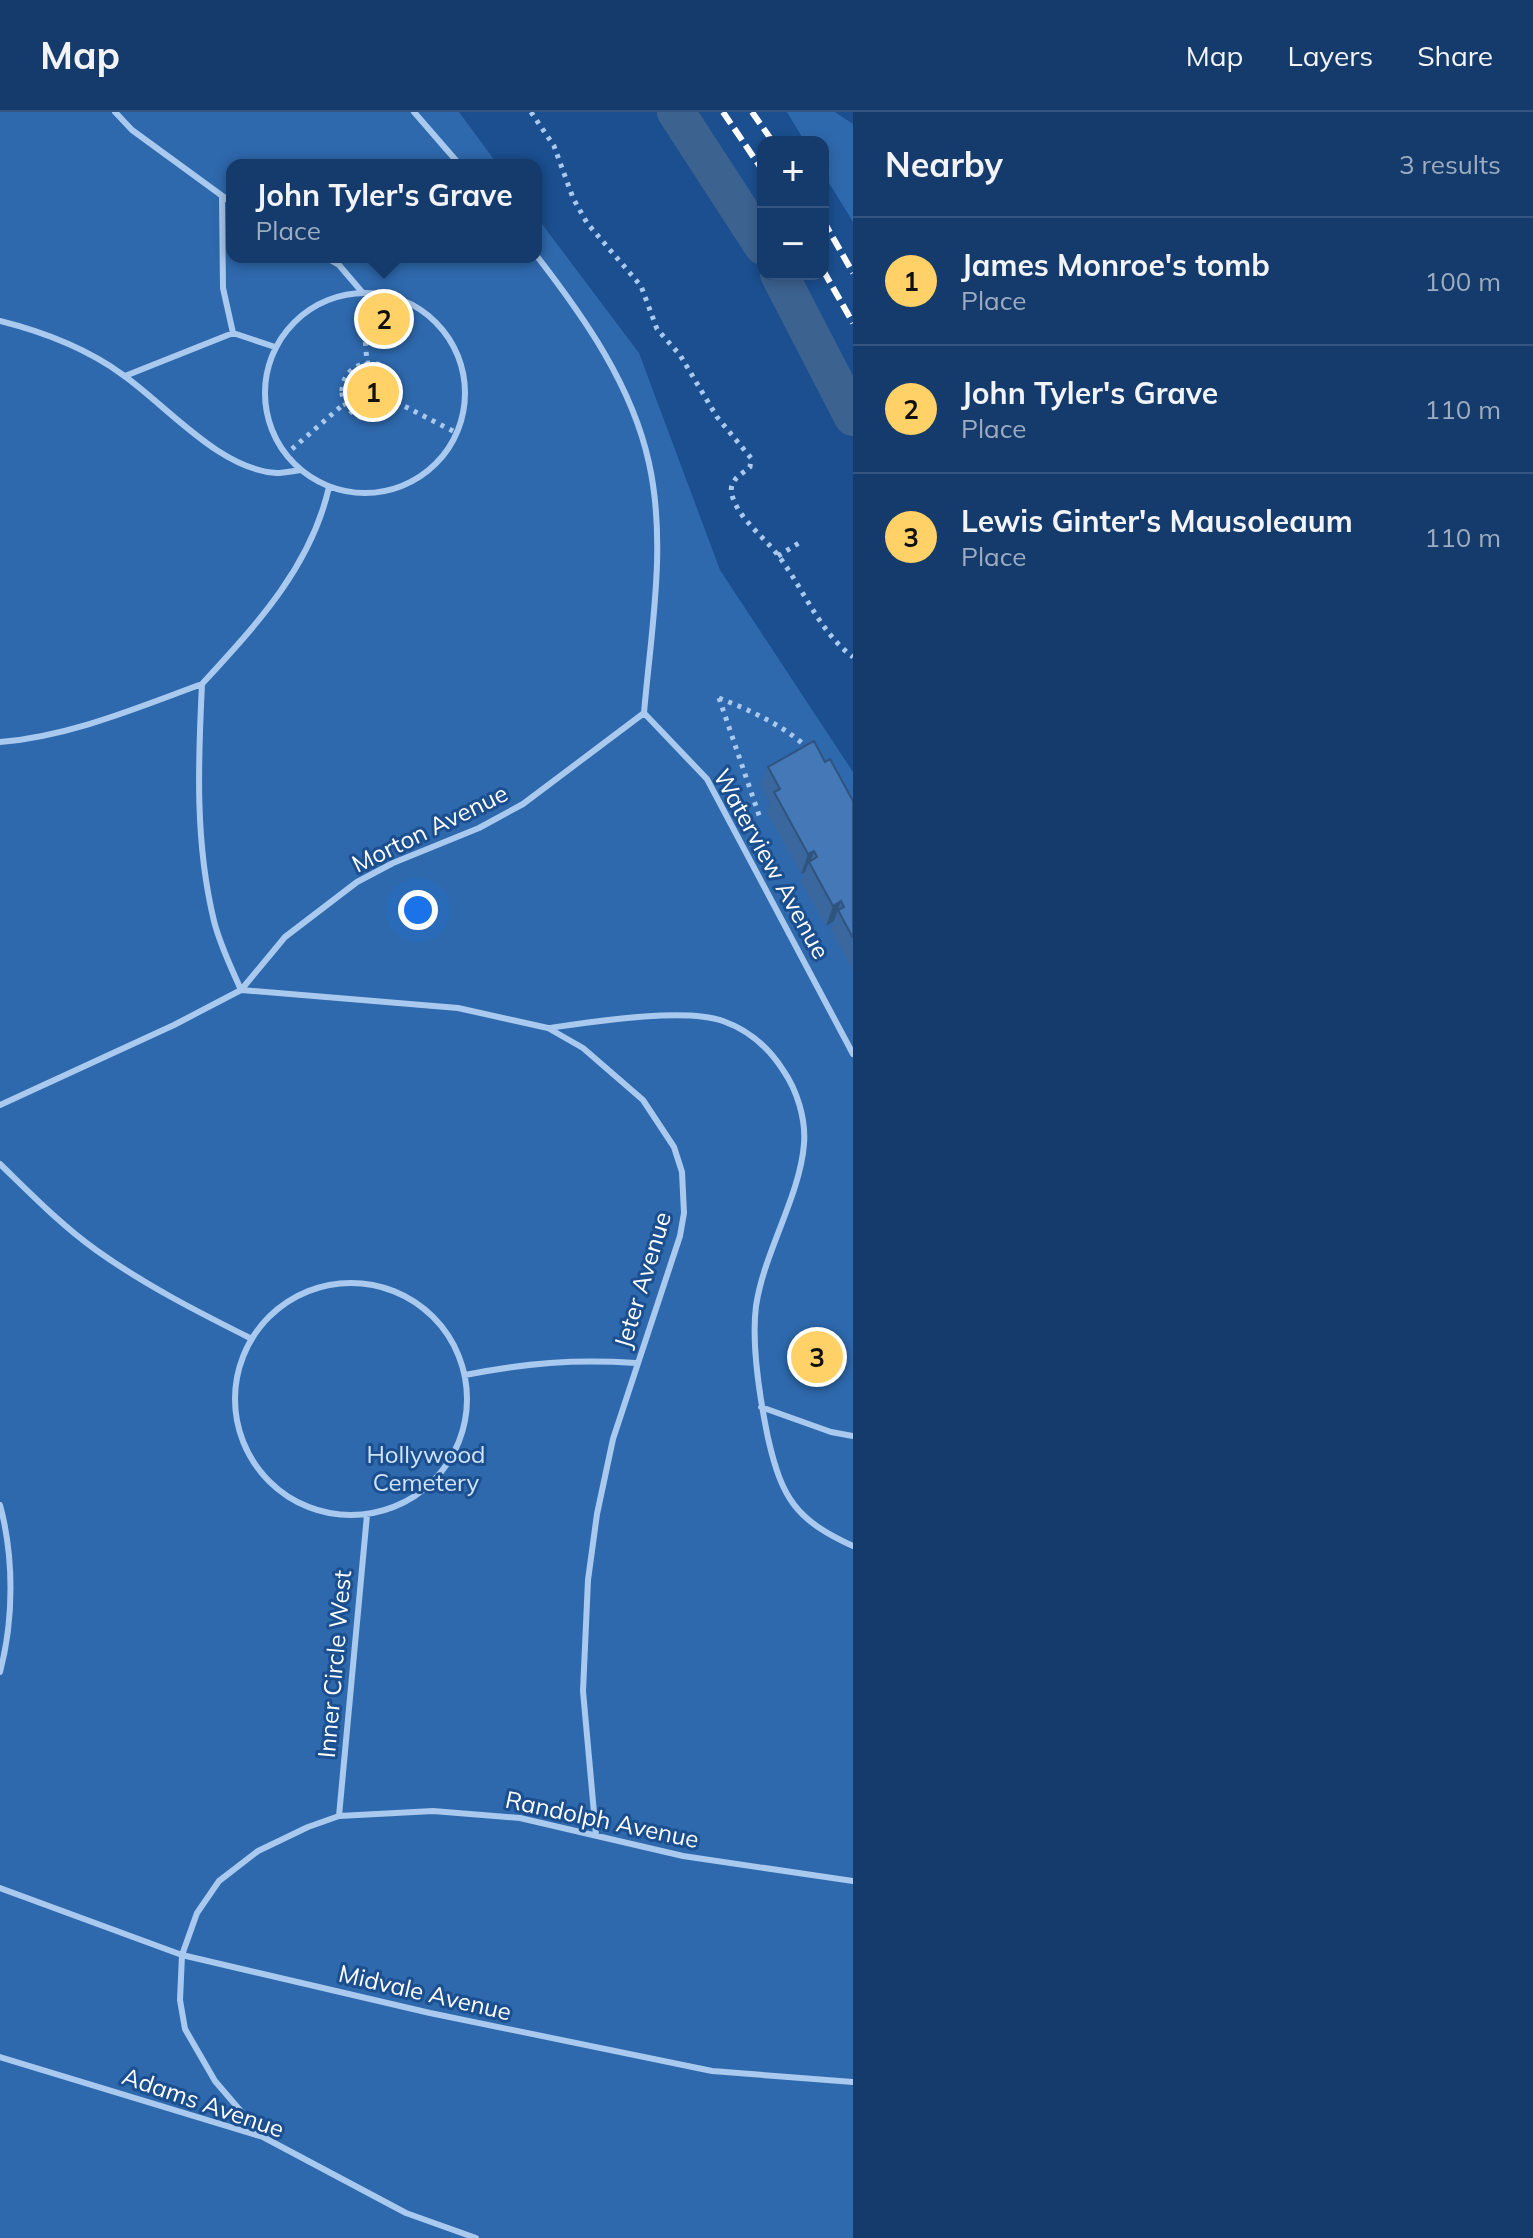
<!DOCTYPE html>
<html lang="en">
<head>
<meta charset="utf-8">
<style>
	:root { --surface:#143b6b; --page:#1d4271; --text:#f1f3f6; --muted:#9dadc1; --line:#33557e; --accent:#ffd166 }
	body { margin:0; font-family:Mulish,sans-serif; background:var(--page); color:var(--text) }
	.controls { position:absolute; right:24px; top:24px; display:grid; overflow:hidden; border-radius:16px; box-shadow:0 4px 12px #0003 }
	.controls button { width:72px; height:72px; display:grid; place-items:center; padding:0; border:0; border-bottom:2px solid var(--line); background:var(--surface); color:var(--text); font:40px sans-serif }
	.you { position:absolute; left:418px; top:798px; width:28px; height:28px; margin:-20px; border:6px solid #fff; border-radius:50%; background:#1a73e8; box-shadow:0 0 0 12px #1a73e833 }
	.badge { display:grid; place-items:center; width:52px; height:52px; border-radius:50%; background:var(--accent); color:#111; font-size:26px; font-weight:700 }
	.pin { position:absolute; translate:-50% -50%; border:4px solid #fff; box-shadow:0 2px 8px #0006 }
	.popup { position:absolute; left:226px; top:47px; width:316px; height:104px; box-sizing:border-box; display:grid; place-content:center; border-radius:16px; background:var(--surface); filter:drop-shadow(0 2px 6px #0005); font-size:26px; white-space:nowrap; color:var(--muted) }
	.popup b { font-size:30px; color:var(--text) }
	.popup::after { content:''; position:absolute; left:50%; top:100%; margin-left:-16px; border:16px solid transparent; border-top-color:var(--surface) }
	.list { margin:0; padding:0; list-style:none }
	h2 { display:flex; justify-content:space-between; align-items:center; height:104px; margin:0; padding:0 32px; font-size:34px }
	h2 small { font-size:26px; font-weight:400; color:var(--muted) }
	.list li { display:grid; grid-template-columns:52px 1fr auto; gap:24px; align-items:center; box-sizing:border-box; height:128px; padding:0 32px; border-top:2px solid var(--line) }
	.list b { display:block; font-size:30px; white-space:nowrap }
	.list p { margin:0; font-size:26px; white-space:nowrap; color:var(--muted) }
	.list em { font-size:26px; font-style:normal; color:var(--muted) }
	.map { position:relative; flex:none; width:853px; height:2126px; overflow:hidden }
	header { display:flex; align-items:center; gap:48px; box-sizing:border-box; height:112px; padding:0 40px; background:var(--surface); border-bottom:2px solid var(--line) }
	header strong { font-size:38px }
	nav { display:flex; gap:44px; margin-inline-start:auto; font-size:28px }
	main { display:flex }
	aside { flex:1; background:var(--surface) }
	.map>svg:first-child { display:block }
	.green { fill:#2e69ad }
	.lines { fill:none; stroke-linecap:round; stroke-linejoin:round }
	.canal { stroke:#3c6290; stroke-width:38 }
	.path { stroke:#a9c9ee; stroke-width:5; stroke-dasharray:4 6; stroke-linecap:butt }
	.service { stroke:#a9c9ee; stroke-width:6 }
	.rail { stroke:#fff; stroke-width:6; stroke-dasharray:14 6; stroke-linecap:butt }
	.wall { fill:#3a679d }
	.shaded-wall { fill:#305480 }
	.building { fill:#4478b7; stroke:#305480; stroke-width:2 }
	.labels { text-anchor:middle; stroke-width:6; stroke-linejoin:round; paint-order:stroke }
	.street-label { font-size:24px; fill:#fff; stroke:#1b4f8f }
	.park-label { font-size:24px; fill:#cfe3fa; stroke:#1b4f8f }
</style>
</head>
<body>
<header>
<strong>Map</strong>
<nav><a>Map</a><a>Layers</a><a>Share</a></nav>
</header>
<main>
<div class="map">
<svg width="853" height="2126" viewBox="0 0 853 2126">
	<rect width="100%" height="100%" fill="#1b4f8f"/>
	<path class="green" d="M0,0h459l39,53h-266v92h304v-41l103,137 81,217 133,202v1466h-853z
		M787,0h48l18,12v98l-30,-49v-31h-18z"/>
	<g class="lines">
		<path class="canal" d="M676,0l87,134
			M779,162l74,143"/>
		<path class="path" d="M531,0l23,34 19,52 14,25 54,63 16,43 23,26 37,62 34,41 -1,9c-9,8 -22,13 -18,28 6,23 31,41 45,59 26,33 42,78 76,103
			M363,200l4,51
			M342 279a28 28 0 1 1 56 0a28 28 0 1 1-56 0Z
			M396,290l61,31
			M292,337l53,-46
			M778,444l21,-13
			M719,586c33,13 66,28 92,53
			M719,586l42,123"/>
		<path class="service" d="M115,0l17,18 100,73
			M414,0l46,53
			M222,85l1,91 10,45
			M536,143c48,62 96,130 113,208 18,81 2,168 -5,250l63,66 146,275
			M325,145l14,8 23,27
			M265 281a100 100 0 1 1 200 0a100 100 0 1 1-200 0Z
			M0,209c44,11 86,27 123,54 44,31 97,95 154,98 7,0 16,-2 24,-3
			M125,264l108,-43 42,14
			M329,375c-18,80 -73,138 -127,197 -4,80 -7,159 12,237 6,24 17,46 27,69l44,-53 72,-55 36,-19 86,-35 44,-24 121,-91
			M0,630c71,-6 136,-34 202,-58
			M549,916c42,-6 135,-21 174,-7 25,9 46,27 60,49 14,20 23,49 21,74 -4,52 -40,108 -48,162 -5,40 4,93 12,132 14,61 28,82 85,108
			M0,993l174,-80 67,-35 217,18 90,20 35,20 60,52 31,47 8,25 2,41 -4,23 -67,203 -16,75 -9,66 -5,111 13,144
			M0,1052c31,30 61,61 96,86 49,35 102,62 156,89
			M235 1287a116 116 0 1 1 232 0a116 116 0 1 1-232 0Z
			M465,1263c61,-12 109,-16 171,-12
			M761,1295l70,25 22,4
			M0,1393c14,52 14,114 0,167
			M339,1704l28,-301
			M0,1776l182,67 248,58 282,58 141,11
			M0,1945l263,80 143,76 70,25
			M263,2025l-48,-56 -30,-52 -5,-29 2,-45 15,-42 22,-32 39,-30 50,-24 31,-11 94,-5 87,7 163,38 170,25"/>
		<path class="rail" d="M723,0l40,59
			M752,0l21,30
			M823,108l30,53
			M823,158l30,53"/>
	</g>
	<path class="wall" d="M825,650l28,39v170l-22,-41 3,-9 -8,5 -25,-44 4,-10 -4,2 -34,-62 3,-9 -9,-17 7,-19z"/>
	<path class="shaded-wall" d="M814,739l-4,13 -1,-2 -4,10 -4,2 7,-20z
		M841,789l-7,20 -8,5 7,-20z"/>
	<path class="building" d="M814,629l11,21 5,-3 23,42v137l-15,-28 6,-3 -3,-6 -8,5 -24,-44 8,-5 -3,-6 -6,3 -34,-62 6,-3 -12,-22z"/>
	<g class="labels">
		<g class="street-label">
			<text transform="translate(430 717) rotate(-26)" y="8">Morton Avenue</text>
			<text transform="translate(771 752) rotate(61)" y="8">Waterview Avenue</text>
			<text transform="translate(643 1168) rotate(-73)" y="8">Jeter Avenue</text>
			<text transform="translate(335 1552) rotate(-85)" y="8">Inner Circle West</text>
			<text transform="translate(602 1708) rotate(12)" y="8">Randolph Avenue</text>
			<text transform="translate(425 1881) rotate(13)" y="8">Midvale Avenue</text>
			<text transform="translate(203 1991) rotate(19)" y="8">Adams Avenue</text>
		</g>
		<g class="park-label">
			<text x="426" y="1351">Hollywood<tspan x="426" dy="28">Cemetery</tspan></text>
		</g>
	</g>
</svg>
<div class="controls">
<button>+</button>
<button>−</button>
</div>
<div class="you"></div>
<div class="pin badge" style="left:373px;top:280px">1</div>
<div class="pin badge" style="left:384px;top:207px">2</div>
<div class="popup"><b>John Tyler's Grave</b>Place</div>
<div class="pin badge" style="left:817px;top:1245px">3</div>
</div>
<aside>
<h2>Nearby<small>3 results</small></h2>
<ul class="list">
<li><span class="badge">1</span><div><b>James Monroe's tomb</b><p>Place</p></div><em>100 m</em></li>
<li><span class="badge">2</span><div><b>John Tyler's Grave</b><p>Place</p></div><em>110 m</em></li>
<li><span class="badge">3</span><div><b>Lewis Ginter's Mausoleaum</b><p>Place</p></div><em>110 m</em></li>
</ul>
</aside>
</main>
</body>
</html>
